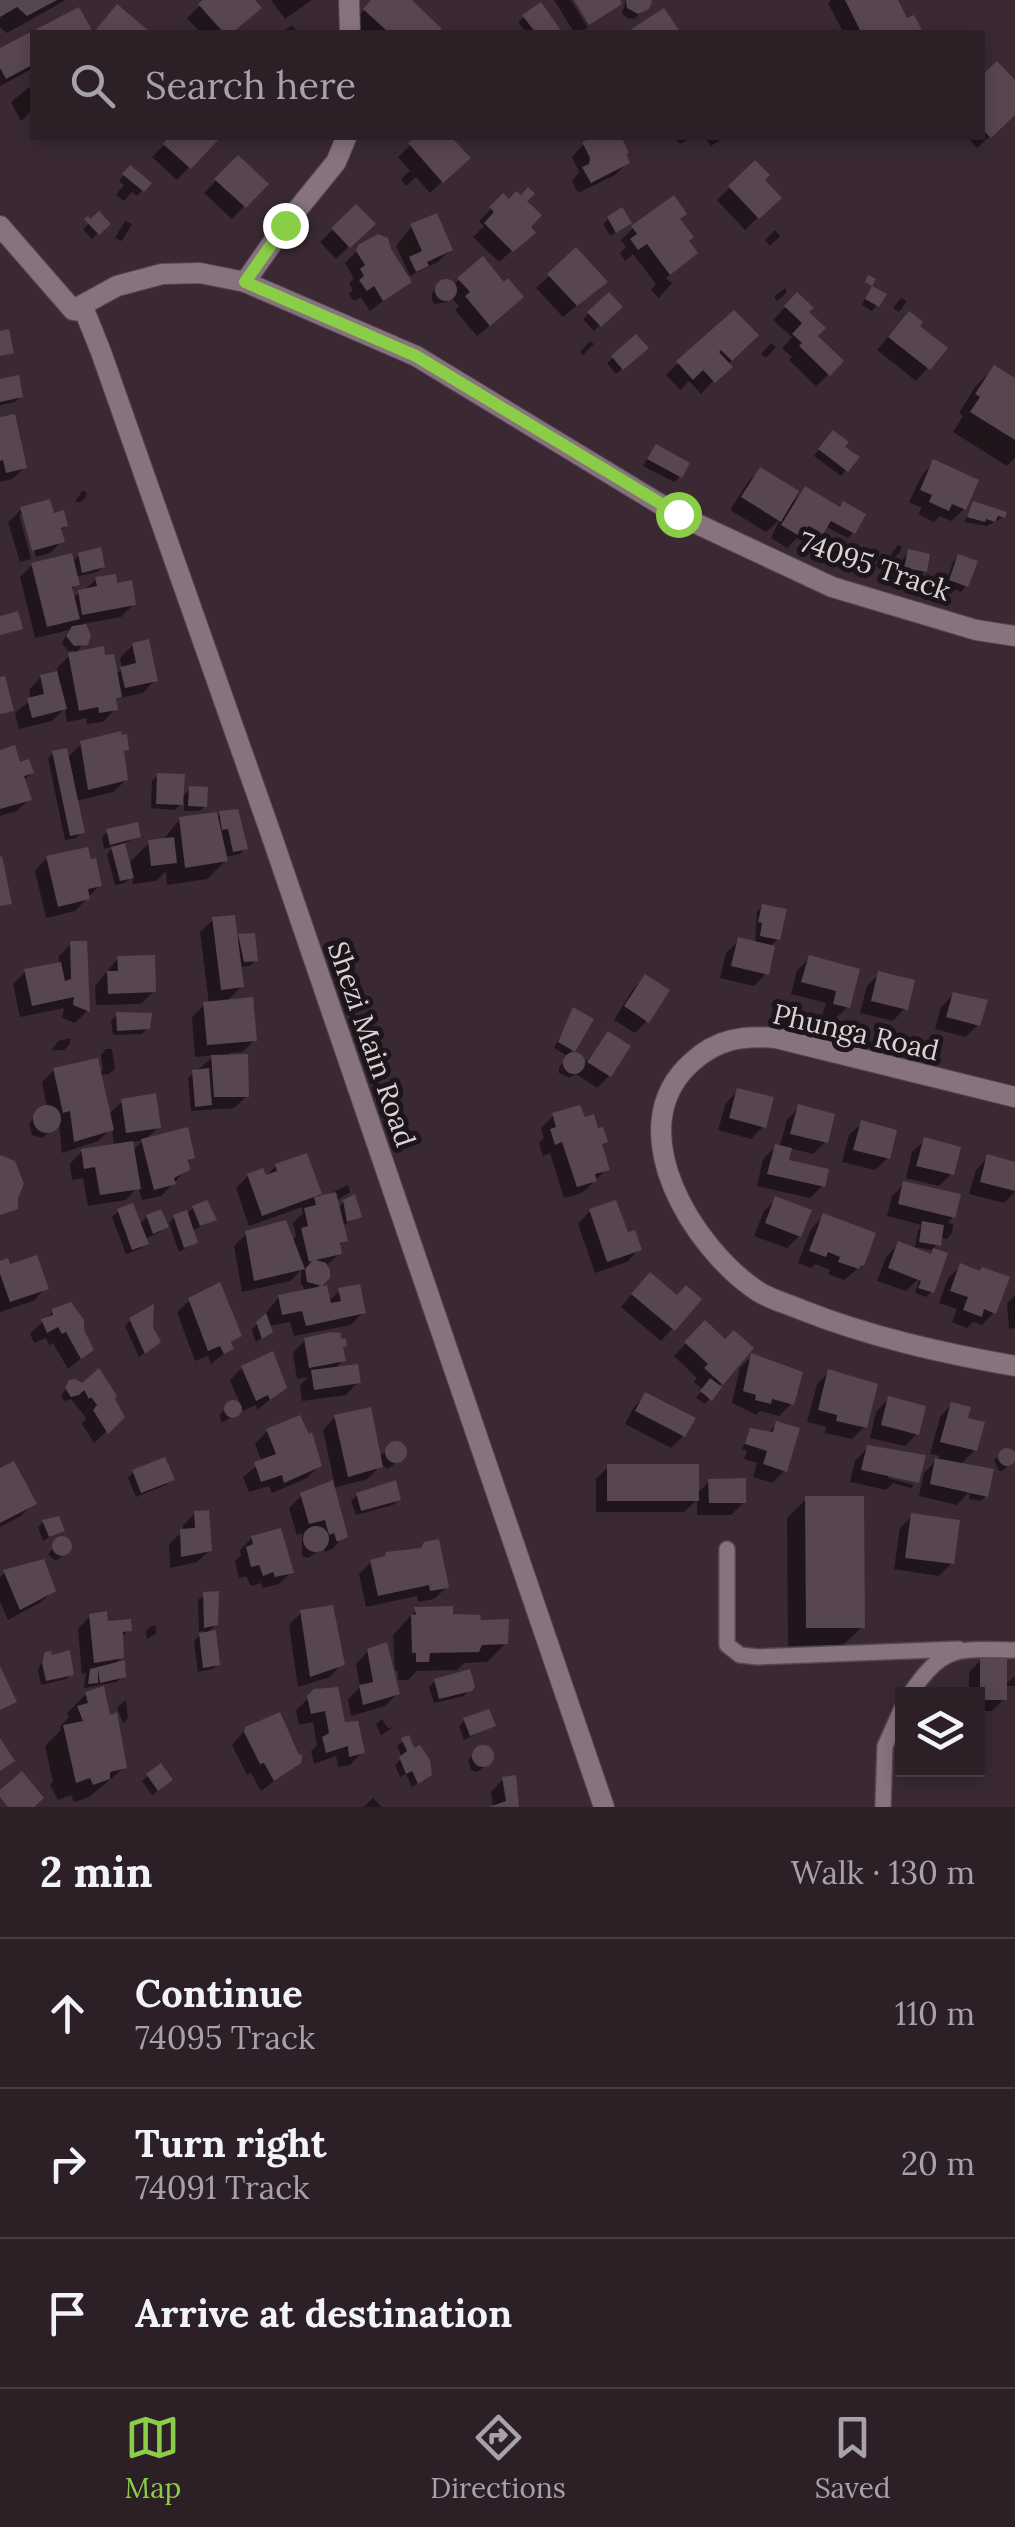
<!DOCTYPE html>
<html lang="en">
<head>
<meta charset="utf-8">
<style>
	:root { --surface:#2c1f26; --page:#382c32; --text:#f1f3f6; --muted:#a6a2a7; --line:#483d43; --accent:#8ace47 }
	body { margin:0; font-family:Lora,serif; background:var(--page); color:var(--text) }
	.controls { position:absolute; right:30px; bottom:30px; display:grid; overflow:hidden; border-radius:0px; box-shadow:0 5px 15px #0003 }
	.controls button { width:90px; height:90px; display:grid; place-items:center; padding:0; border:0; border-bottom:2px solid var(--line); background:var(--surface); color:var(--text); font:50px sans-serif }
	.stop { position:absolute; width:30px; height:30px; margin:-22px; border:8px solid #8ace47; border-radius:50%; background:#fff }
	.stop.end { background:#8ace47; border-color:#fff; box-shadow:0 2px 10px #0008 }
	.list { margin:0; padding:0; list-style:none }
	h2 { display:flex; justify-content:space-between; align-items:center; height:130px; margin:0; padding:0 40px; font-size:42px }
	h2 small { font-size:32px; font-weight:400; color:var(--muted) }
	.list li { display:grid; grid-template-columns:65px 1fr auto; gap:30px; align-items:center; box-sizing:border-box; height:150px; padding:0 40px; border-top:2px solid var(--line) }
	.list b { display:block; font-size:38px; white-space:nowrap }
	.list p { margin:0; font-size:32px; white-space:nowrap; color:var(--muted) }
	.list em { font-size:32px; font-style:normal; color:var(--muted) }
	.icon { flex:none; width:55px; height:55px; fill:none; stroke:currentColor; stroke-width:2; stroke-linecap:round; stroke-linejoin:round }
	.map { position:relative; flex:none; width:1015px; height:1807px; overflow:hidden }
	.search { position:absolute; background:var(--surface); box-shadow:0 5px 15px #0003; left:30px; right:30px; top:30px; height:110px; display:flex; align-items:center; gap:25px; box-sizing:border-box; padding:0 35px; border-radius:0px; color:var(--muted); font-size:38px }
	.sheet { height:580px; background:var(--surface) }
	nav { display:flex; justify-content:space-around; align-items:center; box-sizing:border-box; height:140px; border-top:2px solid var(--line); background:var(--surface); font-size:28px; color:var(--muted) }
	nav a { display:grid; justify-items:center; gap:5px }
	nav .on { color:var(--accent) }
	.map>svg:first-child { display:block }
	.shadow { fill:#0007; fill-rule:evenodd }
	.building { fill:#574550 }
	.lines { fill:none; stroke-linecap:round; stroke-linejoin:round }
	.service-casing { stroke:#554750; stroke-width:18 }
	.minor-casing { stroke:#554750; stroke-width:22 }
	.tertiary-casing { stroke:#554750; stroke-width:22 }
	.service { stroke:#87737e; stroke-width:15 }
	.minor { stroke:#87737e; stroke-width:20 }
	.tertiary { stroke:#87737e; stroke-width:20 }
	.route { stroke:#8ace47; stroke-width:12 }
	.labels { text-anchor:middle; stroke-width:10; stroke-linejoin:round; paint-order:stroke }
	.street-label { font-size:28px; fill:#dcd1d7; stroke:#1c1519 }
</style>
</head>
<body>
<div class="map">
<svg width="1015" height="1807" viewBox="0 0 1015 1807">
	<rect width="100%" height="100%" fill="#3a2933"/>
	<path class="shadow" d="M0,0h66l-59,33 -7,-6z
		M206,0h46l-6,20 -14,12h-32l-13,-14z
		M271,0h41l-27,19z
		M374,0h34l31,29 -4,3h-72l-11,-10z
		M554,0h17l17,28 -14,4z
		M626,0h22v5l-14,14 -7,-1 -5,-4z
		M831,0h64l11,21 13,10 -76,1 -15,-29z
		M540,6l19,26h-33l-8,-10z
		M663,11l13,19 -3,2h-41z
		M292,25l5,7h-15z
		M32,34v35l-32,17v-35z
		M982,78l33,5v30l-38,35 -9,-10h14z
		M32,85v29l-2,-2 -9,9 -10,-19z
		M171,138h43l1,1 -38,41 -25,-23z
		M418,138h31l18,20 -37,35 -14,-16 -10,9 -5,-7 9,-8 -12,-14z
		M598,138h21l7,14 -3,3 4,8 -12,12 -37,18 -6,-12 7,-9 -7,-15 12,-13z
		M675,138h16l-11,6z
		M705,138h18l-12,8z
		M238,158l27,26 -33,35 -28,-26z
		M755,164l7,16 16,18 -33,32 -28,-30z
		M130,168l19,15 -12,13 -5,-4 -8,9 -8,-6 8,-10 -5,-4z
		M503,197l6,5 15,-1 3,26 5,6 -33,29 -26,-25 11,-11 -5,-5z
		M356,207l16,17 -36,35 -16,-17z
		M99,214l9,10 -16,15 -9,-10z
		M608,219l15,9 -13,8 -7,-12z
		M677,220l18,33 -29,25 6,5 -13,15 -8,-8 5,-6 -23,-30 -8,7 -5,-8 6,-6 -5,-7 12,-12z
		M125,221l7,3 -10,17 -7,-3z
		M411,227l39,23 -12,12 -28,14 -14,-30z
		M775,230l5,6 -10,10 -5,-6z
		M358,250h30l21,31 -39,30 -9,-14 -7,4 -5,-7 4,-4 -4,-7 5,-4 -9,-16z
		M576,251l29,31 -42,35 -27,-29z
		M459,280l50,29 -32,27 -22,-26 4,-4 -8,-9 -5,5 -11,2 -3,-3v-8l6,-6 7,-5 7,4z
		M785,288l2,4 -10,9 -3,-4z
		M608,295l11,12 -25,24 -11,-12z
		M797,295l17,41 27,26 -25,24 -27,-26 3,-3 -10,-9 10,-11 -19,-17z
		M867,295l10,10 -5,6 -10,-6z
		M901,298l6,3 -8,11 -6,-4z
		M916,326l28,23 -28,32 -39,-31 19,-23z
		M755,335l-54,59 -12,-13 -9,9 -14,-15 12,-12z
		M636,337l9,11 -29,26 -9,-11z
		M590,341l4,3 -11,11 -3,-3z
		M771,343l5,4 -10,11 -5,-4z
		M994,368l21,13v77l-8,8 -54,-34 10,-16 -4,-3 16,-26z
		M0,381l21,15 -6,6 -15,3z
		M0,420l25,47 -13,12 -12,3z
		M827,439l29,19 -15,18 -27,-20z
		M651,452l29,24 -6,6 -31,-16z
		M934,462l30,47 -13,12 -11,-5 -6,6 -16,-8 4,-6 -13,-6 13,-27z
		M760,470l32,33 14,-14 47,44 -5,5 -23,-12 -16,19 -12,-7 -10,10 -16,-10 9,-19 -14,13 -36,-22 18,-28z
		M82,491l5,1 -1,5 -5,5h-6z
		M974,504l29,13 -16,9 -23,-4z
		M21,510l32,6 13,10 -7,6 3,9 -12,12 -14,4 -12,-43h-5l12,45 -11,3 -12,-40z
		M898,545l4,2 -2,5 -5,5 -5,-1z
		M909,552l15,19 -5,5 -19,-3 3,-15z
		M79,555l24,12 -6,5 -22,5 2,7 -7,7 2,8 24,-19 19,6 18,19 -12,12 -38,7 6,12 -14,18 41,21 6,-7 -2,-10 13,-13 22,35 -12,13 -24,5 -5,4 1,7 -12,13 -16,2 -1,-6 -19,4 -2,-14 -13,13 -33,8 -4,-16 16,-13 -2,-10 12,-13 17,-4 -1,-5 18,-18 -7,1 -6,-8 7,-13 -34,8 -15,-61 12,-12 40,-3z
		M958,557l8,29 -5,6 -16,-6 8,-24z
		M82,743l45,6 -5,5 4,26 -13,12 -37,9 6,31 -6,6 -11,2 -17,-82 6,-5 13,5z
		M0,752l31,21 -8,8 6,18 -12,12 -17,5z
		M158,775l23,23 9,-9 15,17 -6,5h-15v-10l-9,9 -24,-2 1,-27z
		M221,813l24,35 -5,6 -15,3 1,3 -19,19 -40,6 -1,-14 -10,10 -23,3 -1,-8 -7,7 -10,2 -8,-31 8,-8 -11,3 -2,-12 5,-5 32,4 -16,8 5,20 21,-21 13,-2 18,-22h35z
		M47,858l53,27 -25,26 -29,7 -11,-47z
		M762,906l16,33 -9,8 -3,26 -12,13 -34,-8 6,-25 13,-13 16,4 2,-32z
		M213,920l23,20 3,-3 17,23 -6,6 -11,1 3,19 -16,16 29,38 -13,12 -12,1 17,43 -13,12 -43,3 -3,-33 27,-23 -20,2 -3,-40 12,-12 5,-1 -9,-72z
		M84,943l3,68 -12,12 -13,-5 2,-10 -44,9 -7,-33 13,-13 33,-6v-9l12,-12z
		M118,958l36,33 -13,13 -45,1 -1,-19z
		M810,958l47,13 -10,36 -12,12 -13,-3 4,-13 -35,-9 6,-24z
		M879,974l26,34 -12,13 -33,-8 7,-27z
		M645,977l2,44 -12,12 -21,-13 19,-31z
		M954,994l24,31 -13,12 -30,-8 6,-22z
		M574,1010l-1,40 -5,5h10l6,9 24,-30 1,42 -12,12 -21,-14 -7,4 -10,-5v-6l10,-10 -15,-9z
		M117,1015l31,13 -6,6 -29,1 -2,-15z
		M70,1038v6l-6,6h-12l6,-9z
		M106,1049h6l3,20 -6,5 -9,1 8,40 14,-13 37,25 -14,13 48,17 -7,7 1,5 -26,27 -19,4 -4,-13 -12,13 -38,6 -5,-28 -11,2 -2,-16 12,-13 32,-5 -2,-18 -14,13 -36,12 -3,-28 -17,13 -10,-3 -3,-11 10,-13 8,-4 -5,-25 12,-12 49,1 -2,-16zM144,1140l-12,11 -1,-9z
		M738,1091l26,35 -13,13 -33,-9 8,-27z
		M799,1107l26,35 -12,12 -24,-6 -3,14 36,24 -12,12 -53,-12 6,-27 12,-12 4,1 8,-28z
		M553,1116l30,4 22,22 -5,5 7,22 -25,24 -18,5 -14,-45 -7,3 -4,-13 5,-5 -3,-10z
		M862,1123l26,35 -13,12 -33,-8 7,-27z
		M925,1140l26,34 -12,12 -33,-8 6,-26z
		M306,1156l15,42 27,-13 2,7 -14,9 2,7 6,-6 15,14 -17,10 3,14 -7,7 2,6 -13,12v12l-12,13 13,12 11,-11 24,21 -12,13 -57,11 -4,-14 -22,4 2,6 -14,10 -4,-12 27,-33 28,-5 -6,-8v-14l-11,11 -48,11 -8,-46 12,-12 46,7 4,-5 -3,-13 10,-10 -1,-6 -53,19 -13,-38 12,-12 16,2 12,-12z
		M988,1157l27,7v28l-11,11 -35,-9 7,-24z
		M904,1184l49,33 -6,6 6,1 -1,9 -5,6 -7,-1 -7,12 -18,-3 3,-17 4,-5 -35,-9 5,-20z
		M776,1199l23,37 -12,12 -33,-12 10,-25z
		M193,1208l21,12 -23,11 4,12 -16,9 -10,-29 -9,9 -16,7 2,4 -6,6 -14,5 -14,-37 6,-6 21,14 8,-8 19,9 9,-9 11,-2z
		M590,1211l36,25 13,13 -12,13 -32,11 -17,-49z
		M824,1216l38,49 -18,15 -16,-6 2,-4 -15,-6 -4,4 -13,-5 13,-34z
		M898,1244l31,11 5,-5 -2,42 -6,5 -11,-4 5,-16 -14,14 -29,-10 9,-24z
		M0,1264l46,24 -13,13 -33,11z
		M961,1266l33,46 -12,13 -9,-3 -6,6 -15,-6 5,-13 -18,-6 9,-25z
		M638,1287l38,10 23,2 -38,42 -40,-34z
		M1015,1295v33l-6,1 -2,-26z
		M190,1300l49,35 -10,10 2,3 -20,16 -3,-8 -13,5 -18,-49z
		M54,1311l28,19 9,20 -23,19 -15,-26 -4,2 -3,-7 -12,5 -4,-9z
		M130,1320l22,27 -13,10 -14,-31z
		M705,1324l20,19 25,5 -45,56 -9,-6 7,-9 -9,-7 3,-4 -23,-22z
		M305,1340l36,9 2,11 -9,10 24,12 -12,13 -44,6 -2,-16 8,-8 -11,2 -4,-26z
		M752,1356l39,48 -12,12 -19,-5 -4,4 -24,-12 8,-35z
		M242,1368l42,20 -27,22 -1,-5 -13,6 -13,-31z
		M829,1372l35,55 -12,12 -27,-6 1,-6 -19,-5 10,-38z
		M68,1384l44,15 10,17 -28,27 -12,-19 4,-6 -15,-19 -6,2 -4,-4z
		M646,1395l37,41 -12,12 -46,-24 9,-17z
		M888,1399l29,35 -12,12 -35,-8 6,-26z
		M233,1402l7,5 -1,5 -17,11 -3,-8z
		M952,1404l13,16 10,30 -16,16 27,30 -6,5 -11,-2 1,-8 -13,14 -38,-9 5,-23 16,-17 -10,-2 10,-37z
		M335,1417l43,41 16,-14 8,2 2,10 -16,13 -7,-4 -13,14 -35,9 12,48 -13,13 -7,3 -2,-4 -15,10 -6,-2v-23l-5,2 -8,-27 13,-13 32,-13 -11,-52z
		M777,1424l8,46 -13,13 -19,-6 4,-14 -13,-4 3,-8 -5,-2 9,-18 17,2z
		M267,1431l53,34 -13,13 -35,15 -3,-7 -20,6 -6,-15 19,-15 -7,-18z
		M867,1448l23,25 -2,5 26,7 -3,3 -18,-5 -7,7 -36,-8 5,-21z
		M1009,1450l6,7 -12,14h-4l-5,-11z
		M608,1467l89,27 12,-13 35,21 -13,13h-34v-15l-13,12h-88v-33z
		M0,1471l33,33 -12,12 -21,11z
		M133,1472l39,8 -6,5 -30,12 -8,-19z
		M357,1495l41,4 -5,6 -37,10 -5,-14z
		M806,1499l56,128 -19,18 -55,1 -1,-128z
		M195,1513l15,37 -13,12 -27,6 -1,-24 14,-13v-5z
		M912,1516l40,47 -13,13 -45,-7 6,-41z
		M43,1522l19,8 -19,11 -5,-14z
		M252,1538l39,34 -12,12 -16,4 -2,-5 -10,3 -5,-10 -7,2 -4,-17 6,-5 -1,-6z
		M60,1539l9,6 -2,8 -11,8 -8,-6z
		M371,1562l76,25 -13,12 -16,3 -1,-6 -51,11 -7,-33z
		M5,1572l49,18 -13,12 -33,18 -8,-18v-25z
		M204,1595l12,29 -11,11 13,29 -6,5 -14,3 -4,-31 11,-11 -6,2 -1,-32z
		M416,1610l63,13 27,20 -19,19 -23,1 -7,7 -40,1 -9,9h-10v-9h-3l-2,-36z
		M301,1613l41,51 -12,13 -32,10 -9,-62z
		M90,1616l39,14 -8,8 1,19 -10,9 11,10 -6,6 -33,6 2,-15 -4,1 -4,-45z
		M151,1626h5v8l-9,5 -1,-8z
		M368,1651l30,42 -13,13 -34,10 -3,-17 12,-12 -4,-23z
		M46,1654l25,20 -5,5 -25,6 -3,-15z
		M981,1660l23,26 11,-10v10h-11v13l-12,12h-14v-17h-9v-22z
		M435,1681l38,5 -9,10 -30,7 -5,-16z
		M316,1691l46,61 -12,13 -12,2 -2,-11 -22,8 -3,-13 6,-6 -4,-23 -14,3 -3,-15z
		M86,1694l39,73 -36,30 -15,5 -3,-7 -13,5 -8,-15 3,-3 -8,-36 16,-16 -1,-4 9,-9 -2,-4z
		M126,1700l2,18 -5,5 -6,-16z
		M382,1719l6,9 6,-1 -13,8 -5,-11z
		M464,1721l29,4 -29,15 -5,-14z
		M246,1729l53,33 -38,29 -10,-18 -4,2 -15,-30z
		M408,1738l15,42 -11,7 -6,-13 -6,3 -5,-12 7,-7 -5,-12z
		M482,1748l7,2v13l-12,9 -6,-2 -3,-10z
		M148,1776l17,9 -13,10 -10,-14z
		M503,1779l14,28h-24l-2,-15z
		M373,1798l9,9h-18z"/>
	<path class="building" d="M0,0h57l-30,16 -10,-9 -17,10z
		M203,0h52l7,8 -29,24h-10l-25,-28z
		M371,0h41l30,29 -4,3h-50l-25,-23z
		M574,0h46l2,4 -33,21z
		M626,0h25l1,2 -3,7 -11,5 -11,-6z
		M845,0h53l9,18 7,-3 9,17h-62z
		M541,2l21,30h-27l-13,-17z
		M117,4l33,28h-56z
		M79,7l14,25h-61v33l-26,14 -6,-11v-20z
		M664,8l15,22 -52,2z
		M997,61l18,19v35l-24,23 -9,-9v-54z
		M168,138h52l-29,31 -28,-25z
		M415,138h37l19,20 -28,25 -35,-40z
		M592,138h30l7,15 -3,1 4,9 -39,20 -9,-16 7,-3 1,-6 -8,-16z
		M238,155l31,29 -23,24 -32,-29z
		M755,160l15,15 -5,5 17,18 -23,21 -31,-33z
		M130,165l22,18 -8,9 -22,-18z
		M528,187l7,7 -8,7 15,14 -11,12 5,6 -23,19 -29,-29 10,-11 -5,-5 14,-14 6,6 7,-8 5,4z
		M674,195l13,19 -7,5 14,18 -5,4 9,12 -28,22 -23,-31 -9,6 -8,-11 7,-5 -6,-8z
		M356,204l20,20 -26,24 -19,-20z
		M622,207l10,16 -16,10 -9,-16z
		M99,211l12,13 -12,11 -15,-16 4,-3 2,3z
		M437,213l16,37 -26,12 2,4 -13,6 -7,-15 13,-6 -12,-27z
		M378,234l10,4 3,11 21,33 -29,19 -9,-15 -7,5 -8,-11 5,-4 -4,-7 5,-4 -9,-14 2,-6z
		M576,247l32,35 -31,24 -30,-32z
		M483,256l21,26 4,-4 16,19 -34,29 -25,-30 5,-4 -13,-14z
		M868,275l8,4 -4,7 15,8 -8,13 -14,-8 7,-13 -7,-4z
		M435 290a11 11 0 1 1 22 0a11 11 0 1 1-22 0Z
		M609,292l14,15 -22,20 -14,-15z
		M797,292l17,16 -5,4 17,16 -8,8 26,25 -14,15 -31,-30 3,-3 -10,-9 10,-11 -18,-17z
		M734,310l25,25 -27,26 -11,-11 -2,2 14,15 -18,16 -12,-13 -10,10 -17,-19z
		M909,311l14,11 -3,4 28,22 -18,22 -42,-33z
		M9,329l5,24 -14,3v-25z
		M636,334l13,14 -26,22 -12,-14z
		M994,365l21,13v62l-45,-28 10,-15 -5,-3z
		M19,375l4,22 -23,5v-23z
		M15,414l12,54 -21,5 -3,-13 -3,1v-44z
		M833,430l16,12 -4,5 15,10 -12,15 -30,-23z
		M656,444l34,19 -8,15 -35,-19z
		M933,459l46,21 -13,30 -14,-6 -3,7 -20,-9 3,-7 -12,-5z
		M760,467l39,24 -18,31 -40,-25z
		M805,486l35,21 3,-6 23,13 -11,20 -24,-13 -8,13 -14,-8 -8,11 -20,-12z
		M50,499l4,14 10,-3 4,16 -7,2 4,14 -33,9 -12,-44z
		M973,501l34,11 -2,6 -7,-2 -3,6 -9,-3 -1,3 -18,-5z
		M101,547l4,20 -23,6 -4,-20z
		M908,549l22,5 -3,18 -23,-4z
		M72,553l8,32 -8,2 8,32 -33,8 -16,-64z
		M958,554l20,7 -10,26 -19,-7z
		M116,574l1,9 15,-3 4,25 -54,10 -4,-25 19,-4 -2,-9z
		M18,611l5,18 -23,6v-19z
		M86,624l5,11 -3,10 -14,1 -8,-10 6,-10z
		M149,639l9,42 -33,7 -5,-21 16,-4 -4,-20z
		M104,646l1,9 9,-1 8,43 -6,2 2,11 -19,3 -1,-6 -19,4 -11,-58z
		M57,671l10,38 -35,9 -5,-20 17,-4 -4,-19z
		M5,676l9,35 -14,3v-37z
		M121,731l1,4 5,-1 2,16 -5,1 4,29 -40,10 -8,-49z
		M15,745l5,17 9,-3 5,14 -10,3 8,24 -32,9v-59z
		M67,748l18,85 -15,3 -18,-85z
		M157,773l28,1 -2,31 -27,-1z
		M189,786l19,1 -1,20 -19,-1z
		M238,809l10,40 -15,3 -5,-23 -6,1 -3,-19z
		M217,812l11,49 -43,7 -6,-51z
		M138,822l3,15 -31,8 -4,-16z
		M174,837l3,26 -26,3 -3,-26z
		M125,843l9,35 -14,3 -9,-34z
		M88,847l3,12 5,-1 6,28 -14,3 2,10 -32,8 -12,-51z
		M2,856l10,48 -12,2v-49z
		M762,904l25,5 -7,31 -20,-4 2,-13 -4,-1z
		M235,915l9,72 -23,3 -9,-73z
		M255,933l3,28 -14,1 -6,-28z
		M738,937l37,9 -6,29 -38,-9z
		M70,941h17l3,71 -17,-7 1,-8 -42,9 -8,-37 37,-7 4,19 6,-2z
		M155,955l1,37 -48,2 -1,-23h11l-1,-15z
		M809,955l51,14 -10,39 -17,-4 3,-13 -35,-9z
		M878,971l37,9 -7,30 -37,-9z
		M645,974l25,16 -21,33 -25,-17z
		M953,992l35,8 -8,26 -34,-9z
		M253,997l4,44 -50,4 -4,-43z
		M573,1007l21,12 -19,33 -17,-10z
		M116,1012l36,1 -2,16 -33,2z
		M608,1031l23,15 -20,31 -24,-15z
		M563 1063a11 11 0 1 1 22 0a11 11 0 1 1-22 0Z
		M248,1054l1,43h-35l-3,-42z
		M98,1058l16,72 -40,12 -4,-31 -7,2 -10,-45z
		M209,1068l3,37 -17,2 -3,-37z
		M737,1088l37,9 -8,31 -37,-10z
		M156,1093l5,35 -35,5 -5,-34z
		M798,1104l37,10 -7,29 -38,-9z
		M33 1119a14 14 0 1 1 28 0a14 14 0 1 1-28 0Z
		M580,1105l5,12 9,-3 4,14 5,-1 5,15 -6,2 8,26 -15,4 2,7 -20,6 -15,-45 -7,3 -5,-16 6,-2 -4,-14z
		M861,1120l36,10 -7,29 -37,-9z
		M188,1127l7,31 -7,2 2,10 -16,8 2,6 -22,6 -13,-51z
		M924,1137l37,10 -7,28 -38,-9z
		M133,1141l8,48 -41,6 -5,-28 -11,2 -3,-20z
		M775,1144l17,4 -3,12 40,9 -4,18 -58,-13z
		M307,1153l15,41 -60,22 -15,-42 16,-6 3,7 11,-4 -2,-7z
		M987,1154l28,8v29l-35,-9z
		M0,1155l15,6 9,23 -6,14v11l-18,6z
		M903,1181l58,13 -6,24 -57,-14z
		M336,1192l12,49 -8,2 2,11 -26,6 10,3 4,7v8l-8,8 5,-1 4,18 10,-2 -3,-13 22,-4 6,29 -60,13 -4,-15 -20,4 -4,-20 44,-9 -15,-4 -2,-13 -51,12 -9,-50 41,-11 19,49 7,-8 -3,1 -8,-34 7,-2 -4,-18 12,-3 -2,-8z
		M355,1194l7,23 -15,5 -4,-22z
		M775,1196l37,14 -11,27 -36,-14z
		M207,1200l10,20 -17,6 -8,-20z
		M616,1200l12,32 7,-2 7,20 -35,12 -18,-53z
		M133,1203l16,41 -17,6 -15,-41z
		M161,1209l8,18 -16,7 -7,-19z
		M187,1210l11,33 -14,5 -11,-33z
		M823,1213l53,20 -12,33 -3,-1 -2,4 -21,-7 2,-5 -12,-5 -2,5 -17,-6z
		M922,1221l22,4 -3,21 -22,-4z
		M898,1241l33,13 2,-6 15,5 -14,40 -16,-5 3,-7 -33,-13z
		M37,1255l12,34 -39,13 -10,-28v-13l8,-3 2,6z
		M960,1263l20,8 2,-4 28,10 -14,37 -12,-5 -2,8 -19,-7 5,-13 -18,-6z
		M650,1272l27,23 9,-10 16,14 -27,32 -44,-37z
		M220,1282l22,54 -11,6 3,7 -10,5 -4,-8 -12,5 -20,-53z
		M71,1302l13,18v10l10,20 -13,9 -15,-27 -4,2 -4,-7 -11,6 -6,-14 12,-4 -1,-6z
		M154,1304l-1,23 8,15 -16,12 -16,-36z
		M266,1313l7,19 -11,7 -6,-17z
		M705,1320l20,19 9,-9 20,18 -31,37 -19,-17 4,-4 -24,-22z
		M331,1332l10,1v5l5,1 1,7 -4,1 3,14 -37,7 -5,-30z
		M273,1351l14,37 -17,12 -2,-5 -12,6 -15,-35z
		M751,1353l52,19 -9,33 -22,-6 -1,5 -16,-4 1,-5 -13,-4z
		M358,1364l3,19 -47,7 -3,-20z
		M99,1368l18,28 -2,3 10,18 -17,17 -15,-24 4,-5 -6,-8 -2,2 -5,-9 -5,5 -8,2 -6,-9 4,-8 6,-1 7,4z
		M828,1369l50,15 -11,44 -31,-7 1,-6 -19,-5z
		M710,1378l12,9 -10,14 -12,-10z
		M645,1392l51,26 -11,19 -50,-26z
		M888,1396l38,10 -7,29 -38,-10z
		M224 1409a9 9 0 1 1 18 0a9 9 0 1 1-18 0Z
		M951,1402l20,5 -3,11 17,4 -8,29 -37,-9z
		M371,1407l12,60 -35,10 -14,-62z
		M300,1415l9,19 3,-2 10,34 -38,17 -2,-8 -21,7 -7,-20 22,-8 -10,-25z
		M776,1421l24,7 -13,44 -24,-8 4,-13 -22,-7 5,-16 23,4z
		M385 1452a11 11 0 1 1 22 0a11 11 0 1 1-22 0Z
		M867,1445l59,10 -7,28 -58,-13z
		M998 1457a9 9 0 1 1 18 0a9 9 0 1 1-18 0Z
		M165,1457l10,23 -34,13 -9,-23z
		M935,1458l59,11 -6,28 -58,-13z
		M14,1461l23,43 -37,19v-55z
		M607,1464h92v37h-92z
		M746,1478v25h-37l-1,-24z
		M333,1480l15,57 -11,5 -3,-9 -5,2 -4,-15 -16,4 -9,-31z
		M396,1480l5,20 -40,11 -5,-18z
		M805,1496h59l1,132h-59z
		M209,1510l3,41 -31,6 -1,-28 15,-1 -1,-17z
		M911,1513l49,7 -6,44 -49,-6z
		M59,1516l6,15 -16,6 -7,-17z
		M303 1539a13 13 0 1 1 26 0a13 13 0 1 1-26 0Z
		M281,1528l13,45 -19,4 -2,-5 -10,4 -4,-11 -8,2 -5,-20 7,-3 -2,-8z
		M52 1546a10 10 0 1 1 20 0a10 10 0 1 1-20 0Z
		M439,1539l10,49 -19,3 -1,-6 -51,11 -8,-36 15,-4 1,-4 35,-4 3,-6z
		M44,1559l12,32 -36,19 -17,-40z
		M219,1591l-1,34 -14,3 -1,-36z
		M333,1605l12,60 -35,12 -10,-67z
		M453,1606v8l27,1 1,5 28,-1 -1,25 -26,1 -3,7 -49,1 -1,9h-13v-9h-4l-1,-39 5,1 -2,-8z
		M107,1611l1,10 23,-2 1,12 -9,1 1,26 -30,5 -5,-49z
		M216,1630l4,35 -17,3 -4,-35z
		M387,1642l13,52 -37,11 -4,-20 14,-3 -6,-33z
		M70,1650l4,25 -28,6 -4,-18 3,-11 6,-1 1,4z
		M980,1657h27v43h-27z
		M125,1660l1,17 -26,6 -2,-14v14l-10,1 2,-15z
		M0,1666l17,36 -17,8z
		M470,1669l5,18 -3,4 -33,8 -5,-20z
		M104,1686l6,29 7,-3 10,56 -17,4v7l-17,6 -3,-7 -14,5 -13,-58 20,-4 -6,-15 11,-3 -3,-11z
		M338,1687l7,35 13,-1 7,32 -16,4 -1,-11 -22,7 -4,-16 7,-4 -4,-22 -14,3 -4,-18 7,-7z
		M489,1709l7,17 -26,10 -7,-18z
		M280,1712l19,43 3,-1 -1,9 -27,18 -10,-18 -4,1 -16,-32 1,-5z
		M409,1735l5,13 6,-3 10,15 2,15 -14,9 -6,-13 -6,3 -7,-17 8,-6 -6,-13z
		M0,1738l15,23 -15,10z
		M472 1756a11 11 0 1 1 22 0a11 11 0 1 1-22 0Z
		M161,1763l12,17 -15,11 -12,-17z
		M22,1771l22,27 -10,9h-26l-8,-10v-7z
		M516,1775l3,32h-30l17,-6 -4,-24z"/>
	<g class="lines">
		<defs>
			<path id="service" d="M727,1549v96l13,10 18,2 201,-8
				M910,1694c34,-50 48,-45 105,-44
				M883,1807l2,-61 17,-38"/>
			<path id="minor" d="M349,0l1,32
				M245,282l40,-57 51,-63 10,-24
				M1015,1097l-239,-59c-33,-3 -59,1 -84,24 -75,66 2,188 67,230 13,8 29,12 43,18 68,27 140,43 213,56"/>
			<path id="tertiary" d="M0,226l73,84 12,2 16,40 171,485 332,970
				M73,310l44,-24 45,-12 38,-1 45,9 171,74 262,159 154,72 144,43 39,6"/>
		</defs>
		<use href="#service" class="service-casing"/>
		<use href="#minor" class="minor-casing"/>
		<use href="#tertiary" class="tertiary-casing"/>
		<use href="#service" class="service"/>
		<use href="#minor" class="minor"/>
		<use href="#tertiary" class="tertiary"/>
	</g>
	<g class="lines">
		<path class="route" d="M285,225l-40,57 171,74 262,158"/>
	</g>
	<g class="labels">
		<g class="street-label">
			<text transform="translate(875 566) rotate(19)" y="10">74095 Track</text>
			<text transform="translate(856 1032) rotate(13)" y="10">Phunga Road</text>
			<text transform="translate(372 1044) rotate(71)" y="10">Shezi Main Road</text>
		</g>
	</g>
</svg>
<div class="controls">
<button><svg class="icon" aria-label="layers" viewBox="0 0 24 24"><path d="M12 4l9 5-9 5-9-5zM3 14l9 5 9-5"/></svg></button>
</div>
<div class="stop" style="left:678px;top:514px"></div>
<div class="stop end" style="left:285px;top:225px"></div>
<div class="search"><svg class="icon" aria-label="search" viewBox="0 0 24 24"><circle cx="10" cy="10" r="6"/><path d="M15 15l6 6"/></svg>Search here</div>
</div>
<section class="sheet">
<h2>2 min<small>Walk · 130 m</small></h2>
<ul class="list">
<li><svg class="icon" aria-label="ahead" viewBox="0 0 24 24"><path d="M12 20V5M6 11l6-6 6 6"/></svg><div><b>Continue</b><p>74095 Track</p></div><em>110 m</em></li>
<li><svg class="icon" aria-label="right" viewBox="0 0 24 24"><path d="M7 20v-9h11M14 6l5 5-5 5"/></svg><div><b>Turn right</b><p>74091 Track</p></div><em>20 m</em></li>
<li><svg class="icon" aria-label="arrive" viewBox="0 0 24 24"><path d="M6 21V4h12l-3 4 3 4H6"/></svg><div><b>Arrive at destination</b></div></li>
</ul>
</section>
<nav>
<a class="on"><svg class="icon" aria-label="map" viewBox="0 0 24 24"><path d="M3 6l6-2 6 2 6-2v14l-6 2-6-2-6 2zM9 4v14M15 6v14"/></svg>Map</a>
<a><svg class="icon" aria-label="directions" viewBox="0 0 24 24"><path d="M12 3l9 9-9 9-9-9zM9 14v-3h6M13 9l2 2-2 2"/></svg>Directions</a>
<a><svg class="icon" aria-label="saved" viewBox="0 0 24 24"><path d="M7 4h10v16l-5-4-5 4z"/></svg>Saved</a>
</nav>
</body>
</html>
